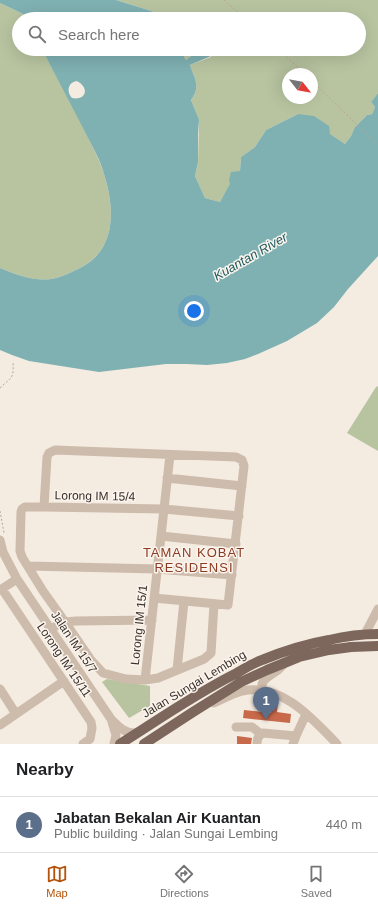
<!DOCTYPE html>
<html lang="en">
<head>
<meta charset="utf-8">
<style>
	:root { --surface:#fff; --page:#f2f2f2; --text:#202124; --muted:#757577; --line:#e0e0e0; --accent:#b45309 }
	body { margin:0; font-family:Helvetica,sans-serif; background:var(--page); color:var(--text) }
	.compass { position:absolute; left:282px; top:68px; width:36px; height:36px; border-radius:50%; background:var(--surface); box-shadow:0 4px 16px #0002; rotate:121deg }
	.you { position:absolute; left:194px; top:311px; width:14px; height:14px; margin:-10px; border:3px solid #fff; border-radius:50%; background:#1a73e8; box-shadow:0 0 0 6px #1a73e833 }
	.badge { display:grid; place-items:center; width:26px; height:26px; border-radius:50%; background:var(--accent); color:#fff; font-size:13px; font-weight:700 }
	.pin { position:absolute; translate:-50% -33px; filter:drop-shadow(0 1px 2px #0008) }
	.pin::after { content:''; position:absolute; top:21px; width:14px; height:12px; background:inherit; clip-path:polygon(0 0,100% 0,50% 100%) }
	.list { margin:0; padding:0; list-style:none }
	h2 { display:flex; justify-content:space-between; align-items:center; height:52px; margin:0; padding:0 16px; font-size:17px }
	h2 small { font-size:13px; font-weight:400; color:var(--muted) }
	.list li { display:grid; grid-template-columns:26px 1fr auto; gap:12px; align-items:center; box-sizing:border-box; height:56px; padding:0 16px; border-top:1px solid var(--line) }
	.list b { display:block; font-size:15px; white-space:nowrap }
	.list p { margin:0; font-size:13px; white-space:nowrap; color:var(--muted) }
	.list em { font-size:13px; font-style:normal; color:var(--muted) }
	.icon { flex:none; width:22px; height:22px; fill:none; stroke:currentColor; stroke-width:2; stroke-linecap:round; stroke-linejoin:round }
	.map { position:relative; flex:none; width:378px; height:744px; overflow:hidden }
	.search { position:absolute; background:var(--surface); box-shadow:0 4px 16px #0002; left:12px; right:12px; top:12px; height:44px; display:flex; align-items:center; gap:10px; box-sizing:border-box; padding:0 14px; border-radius:22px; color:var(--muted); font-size:15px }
	.sheet { height:108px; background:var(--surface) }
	nav { display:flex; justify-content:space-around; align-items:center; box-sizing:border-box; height:56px; border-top:1px solid var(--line); background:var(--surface); font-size:11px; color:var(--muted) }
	nav a { display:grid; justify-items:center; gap:2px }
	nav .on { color:var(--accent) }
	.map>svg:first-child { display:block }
	.green { fill:#b8c4a0; fill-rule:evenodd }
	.water { fill:#7fb0b2; fill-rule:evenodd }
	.building { fill:#c8694b }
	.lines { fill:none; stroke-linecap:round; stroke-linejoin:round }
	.path { stroke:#b9a596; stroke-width:1; stroke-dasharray:2 2; stroke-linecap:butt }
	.minor { stroke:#cdbbac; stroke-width:9 }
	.major { stroke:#7d675c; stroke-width:10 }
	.labels { text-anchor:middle; stroke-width:3; stroke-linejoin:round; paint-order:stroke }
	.street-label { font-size:12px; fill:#3b302b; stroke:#fbf5ee }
	.water-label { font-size:13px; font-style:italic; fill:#1f5a5e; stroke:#fbf5ee }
	.neighbourhood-label { font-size:13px; letter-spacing:1px; fill:#8c3b22; stroke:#fbf5ee }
</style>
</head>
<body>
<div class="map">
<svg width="378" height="744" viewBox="0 0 378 744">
	<rect width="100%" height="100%" fill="#f4ebe1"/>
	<path class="green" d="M116,0h262v93l-7,9 4,5 -3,7 -5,1 -12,12 -4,9 -6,8 -47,-30 -32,16 -11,17 -14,10 -1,14 -9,13 -11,18 -15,-4 -10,-22 3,-14 1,-41 -8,-21c10,-14 4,-20 -1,-35l21,-8 4,-8h144v-30h-120l-1,-1 -2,1h-72l-3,-5zM288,74h24v24h-24z
		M0,3l23,11 8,5h-12v30h23c14,27 29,53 42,80 7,15 15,29 20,45 11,36 13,76 -26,95 -7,3 -14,7 -22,9 -18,5 -40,-3 -56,-10z
		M180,49h20l-14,11z
		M378,386v65l-31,-18 29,-46z
		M107,679l43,7v20l-21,12 -27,-36z"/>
	<path class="water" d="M0,0h116l45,14 3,5h-133l-8,-5 -23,-11z
		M42,49h138l6,11 14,-11h15l-4,7 -21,9c5,15 11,21 1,35l8,20 -1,14v28l-3,14 10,22 15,4 10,-18 -1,-4 2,-8 9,-1 1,-14 14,-10 11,-17 32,-16 16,2 15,10 1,8 15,10 6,-8 4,-9 12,-12 5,-1 3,-7 -4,-5 7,-9v163l-30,33 -14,18 -17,16 -30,18 -29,13 -13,5 -18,4 -20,2 -20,-1h-21l-67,8 -70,-11 -17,-6 -12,-5v-82c16,7 38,15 56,10 8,-2 15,-6 22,-9 39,-18 37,-60 26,-95 -4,-15 -12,-28 -19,-42 -14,-28 -29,-55 -43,-83zM77,81c13,7 9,20 -5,17 -6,-6 -4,-16 5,-17z"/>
	<path class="building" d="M272,704h6l-1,8 14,2 -1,9 -47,-5 1,-8 27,3z
		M237,736l15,2 -1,6h-14z"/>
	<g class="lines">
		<path class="path" d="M224,0l22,19
			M278,49l27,25
			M312,81l66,64
			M0,388c11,-11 14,-8 13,-26
			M0,511l4,22"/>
		<path class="minor" d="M167,478l75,8
			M44,507l3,-50 2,-4 6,-3 181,7 6,3 2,6 -16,139 -74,-7
			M161,536l75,8
			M0,540l3,12 14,27 94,140c8,8 14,15 26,14
			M28,566l129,3 75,6
			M2,589l89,133 1,6 -2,11 -7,5
			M0,590l17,-11
			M214,604l-3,49 -7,6 -46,19 -13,2 -19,-1 -23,-6 -12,-13 -26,-38 -22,-31 -21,-34 -2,-6 1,-39 1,-3 3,-2h19l120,2 75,7
			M50,629l15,-7 11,-1 76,-1
			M365,634l13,-25
			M177,670l7,-69
			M145,680l25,-225
			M0,689l16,25
			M264,691c-8,-10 8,-16 14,-21 1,-1 5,-5 5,-5
			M214,703c9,-4 19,-10 28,-12 39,-9 71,28 95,53
			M112,722l4,13 -2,9
			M0,725l64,-44
			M236,727h16l9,7
			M257,744c0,-5 1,-9 6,-11l33,3
			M293,744l3,-8 10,-22"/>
		<path class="major" d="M120,744c38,-24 75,-50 115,-70 9,-5 18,-11 27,-14 22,-9 44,-16 67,-20 17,-4 32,-6 49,-6
			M144,744l49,-32 48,-30 26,-12 32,-13 30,-7 22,-3 27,-1"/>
	</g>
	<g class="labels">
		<g class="street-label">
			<text transform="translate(95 496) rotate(1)" y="4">Lorong IM 15/4</text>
			<text transform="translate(139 625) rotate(-84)" y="4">Lorong IM 15/1</text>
			<text transform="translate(74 642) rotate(56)" y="4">Jalan IM 15/7</text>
			<text transform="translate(64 660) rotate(56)" y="4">Lorong IM 15/11</text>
			<text transform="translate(194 684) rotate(-31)" y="4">Jalan Sungai Lembing</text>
		</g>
		<g class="water-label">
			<text transform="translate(250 256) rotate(-30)" y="5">Kuantan River</text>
		</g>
		<g class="neighbourhood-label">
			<text x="194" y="557">TAMAN KOBAT<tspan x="194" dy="15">RESIDENSI</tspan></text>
		</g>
	</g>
</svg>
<svg class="compass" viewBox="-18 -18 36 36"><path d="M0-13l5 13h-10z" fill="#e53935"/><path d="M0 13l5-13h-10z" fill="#757577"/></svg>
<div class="you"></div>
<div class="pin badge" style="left:266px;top:720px;background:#5c6f8a">1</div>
<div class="search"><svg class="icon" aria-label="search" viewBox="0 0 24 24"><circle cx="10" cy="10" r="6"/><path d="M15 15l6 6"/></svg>Search here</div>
</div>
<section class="sheet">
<h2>Nearby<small></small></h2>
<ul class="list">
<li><span class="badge" style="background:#5c6f8a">1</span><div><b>Jabatan Bekalan Air Kuantan</b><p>Public building · Jalan Sungai Lembing</p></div><em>440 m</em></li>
</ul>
</section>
<nav>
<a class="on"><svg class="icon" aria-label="map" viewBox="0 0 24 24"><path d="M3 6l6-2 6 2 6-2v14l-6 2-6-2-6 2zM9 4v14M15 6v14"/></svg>Map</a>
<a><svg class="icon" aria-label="directions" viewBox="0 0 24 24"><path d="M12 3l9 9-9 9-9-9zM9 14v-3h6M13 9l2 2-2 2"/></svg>Directions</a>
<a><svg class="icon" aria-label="saved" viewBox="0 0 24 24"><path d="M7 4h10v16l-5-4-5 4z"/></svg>Saved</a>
</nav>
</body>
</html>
